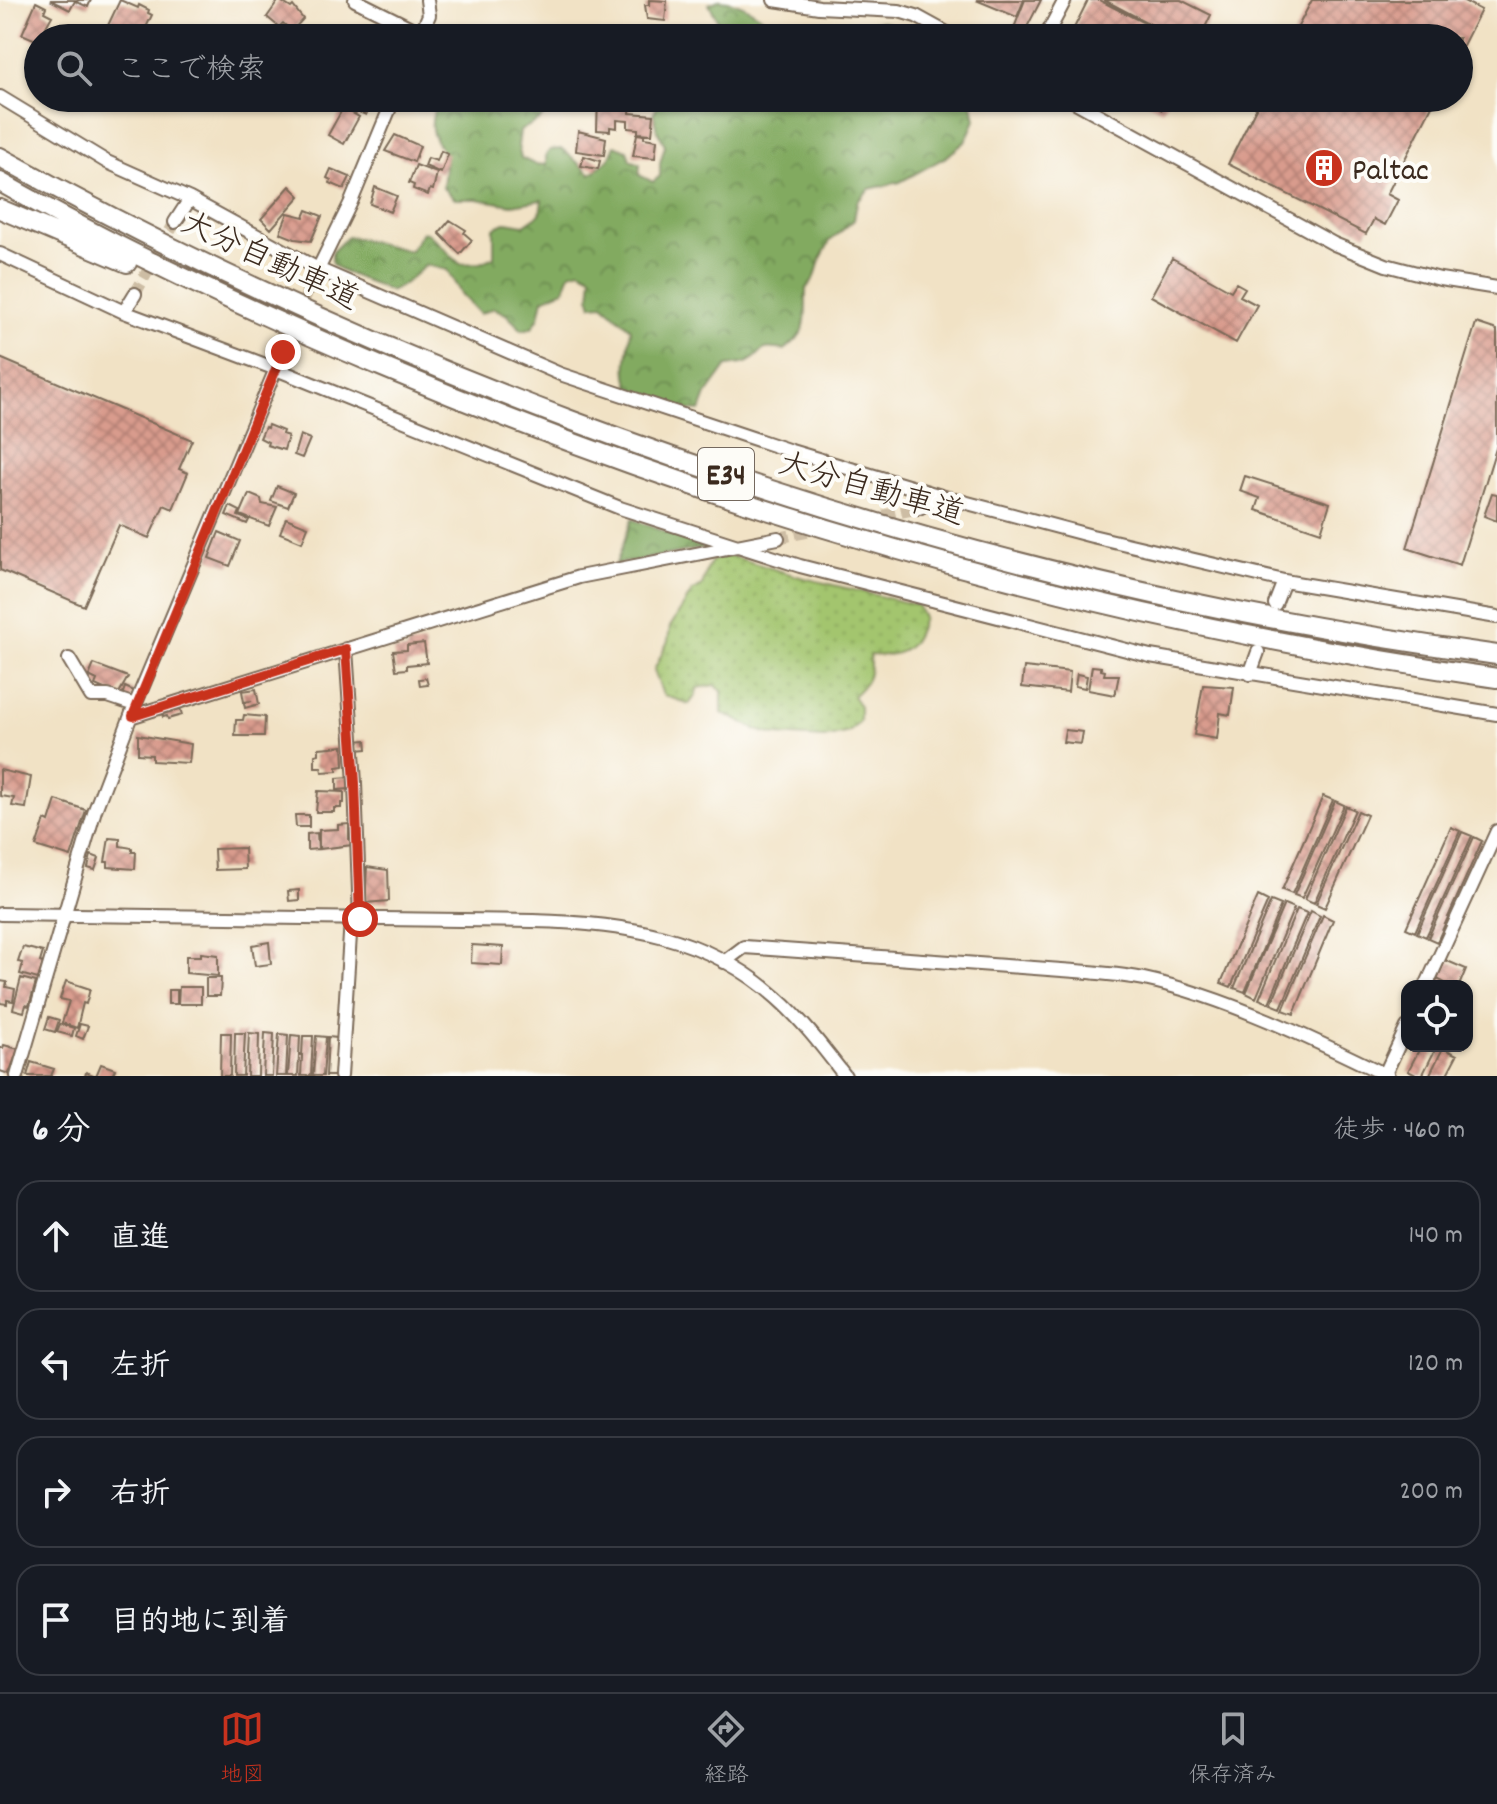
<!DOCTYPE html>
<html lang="ja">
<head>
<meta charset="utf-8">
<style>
	:root { --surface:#171b24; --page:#20242c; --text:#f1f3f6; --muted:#9ea1a6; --line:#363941; --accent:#c8321e }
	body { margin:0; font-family:Dekko,"Klee One",sans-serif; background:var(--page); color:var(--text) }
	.controls { position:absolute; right:24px; bottom:24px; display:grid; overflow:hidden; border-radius:16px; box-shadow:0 2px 6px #0004 }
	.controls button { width:72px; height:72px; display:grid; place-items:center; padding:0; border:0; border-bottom:2px solid var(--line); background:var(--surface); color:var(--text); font:40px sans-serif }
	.stop { position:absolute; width:24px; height:24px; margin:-18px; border:6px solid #c8321e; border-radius:50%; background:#fff }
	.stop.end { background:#c8321e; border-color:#fff; box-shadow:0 2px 8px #0008 }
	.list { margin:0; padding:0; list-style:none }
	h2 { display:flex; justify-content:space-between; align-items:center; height:104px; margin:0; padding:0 32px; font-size:34px }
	h2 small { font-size:26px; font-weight:400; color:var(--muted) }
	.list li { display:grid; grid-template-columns:52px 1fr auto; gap:24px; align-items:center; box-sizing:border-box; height:112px; margin:0 16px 16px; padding:0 16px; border:2px solid var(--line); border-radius:24px }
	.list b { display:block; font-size:30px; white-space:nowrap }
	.list em { font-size:26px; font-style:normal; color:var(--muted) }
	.icon { flex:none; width:44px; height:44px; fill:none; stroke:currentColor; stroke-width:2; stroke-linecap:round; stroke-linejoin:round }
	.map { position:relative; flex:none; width:1497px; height:1076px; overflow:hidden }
	.search { position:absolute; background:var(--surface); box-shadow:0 2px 6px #0004; left:24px; right:24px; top:24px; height:88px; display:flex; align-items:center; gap:20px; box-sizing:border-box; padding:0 28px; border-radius:44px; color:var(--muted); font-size:30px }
	.sheet { height:616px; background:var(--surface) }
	nav { display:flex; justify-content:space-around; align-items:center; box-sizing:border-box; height:112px; border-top:2px solid var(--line); background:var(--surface); font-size:22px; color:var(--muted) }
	nav a { display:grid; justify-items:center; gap:4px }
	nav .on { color:var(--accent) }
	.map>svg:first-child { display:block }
	.grass { fill:url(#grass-dots); stroke:#6f7846; stroke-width:2 }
	.forest { fill:url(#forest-crowns); stroke:#5e6a40; stroke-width:2 }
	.building { fill:url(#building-cross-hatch) }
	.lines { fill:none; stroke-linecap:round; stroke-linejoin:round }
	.minor-tunnel { stroke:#cdbda4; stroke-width:12; stroke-dasharray:12 6; stroke-linecap:butt }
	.minor-casing { stroke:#7b6a58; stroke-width:16 }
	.highway-casing { stroke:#7b6a58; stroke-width:22 }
	.minor { stroke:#fff; stroke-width:12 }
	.highway { stroke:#fff; stroke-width:18 }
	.route { stroke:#c8321e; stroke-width:10 }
	.labels { text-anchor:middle; stroke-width:8; stroke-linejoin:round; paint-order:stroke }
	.shield { fill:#fdfcf7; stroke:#75695f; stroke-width:2 }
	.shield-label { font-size:30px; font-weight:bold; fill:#3b2a1e }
	.poi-label { font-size:32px; fill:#3b2a1e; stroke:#fdfcf7; text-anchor:start }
	.street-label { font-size:32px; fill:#3b2a1e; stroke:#fdfcf7 }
</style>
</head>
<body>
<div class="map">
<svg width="1497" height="1076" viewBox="0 0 1497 1076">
	<defs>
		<pattern id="grass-dots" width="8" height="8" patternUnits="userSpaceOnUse" patternTransform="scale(2)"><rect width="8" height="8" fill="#a3c56e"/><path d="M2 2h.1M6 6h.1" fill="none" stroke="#8da95f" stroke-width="1.8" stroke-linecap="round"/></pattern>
		<pattern id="forest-crowns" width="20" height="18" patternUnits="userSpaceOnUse" patternTransform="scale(2)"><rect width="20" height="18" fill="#82aa61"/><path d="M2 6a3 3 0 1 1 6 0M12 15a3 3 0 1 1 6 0" fill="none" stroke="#6c8b4f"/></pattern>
		<pattern id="building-cross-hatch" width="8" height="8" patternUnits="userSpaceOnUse" patternTransform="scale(2)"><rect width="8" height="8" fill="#d99b8d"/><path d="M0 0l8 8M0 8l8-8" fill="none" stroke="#b17f73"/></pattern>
	</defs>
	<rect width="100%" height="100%" fill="#fdfcf7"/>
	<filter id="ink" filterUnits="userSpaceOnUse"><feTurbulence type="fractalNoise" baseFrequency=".0125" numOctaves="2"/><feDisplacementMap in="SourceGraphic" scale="16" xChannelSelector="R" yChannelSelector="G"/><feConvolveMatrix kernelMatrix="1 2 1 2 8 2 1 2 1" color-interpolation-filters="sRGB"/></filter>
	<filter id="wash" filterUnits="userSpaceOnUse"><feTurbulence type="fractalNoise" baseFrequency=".006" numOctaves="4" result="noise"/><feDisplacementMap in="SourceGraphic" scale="32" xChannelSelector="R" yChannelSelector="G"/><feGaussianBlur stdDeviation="1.8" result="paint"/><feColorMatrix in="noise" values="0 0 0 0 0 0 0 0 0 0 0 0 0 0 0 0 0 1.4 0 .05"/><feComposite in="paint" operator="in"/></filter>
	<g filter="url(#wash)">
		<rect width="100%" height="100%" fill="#f1e2c5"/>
		<path class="grass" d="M731,556l69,21 117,28 6,12c-8,31 -20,41 -53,38 1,20 -2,28 -17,41l7,10v15l-11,11 -25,6 -48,-3 -16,-4 -38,-18v-22l-7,-6 -18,3 -1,7 -7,9 -26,-9 -9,-25 14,-29 2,-14 22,-35 10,-6c7,-20 4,-29 29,-30z"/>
		<path class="forest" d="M719,0c21,1 48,16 58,35h6l11,-12 15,15h-75l-15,-15 -10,-19z
			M883,21l38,17h-66c4,-15 15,-16 28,-17z
			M451,98h90l3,12 -2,8 -22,13 -2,15 3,12 13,6 12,1v-10l4,-5 12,-1 29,25 18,-15 6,-14 12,5 3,10 10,4 -1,11 14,7 7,-6v-13l5,-18 -8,-15 -4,-16 10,-16h308l4,22 -10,22 -19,15 -46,25 -31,7 -12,13 -3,18 -24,21 -10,19 -5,17 -9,12c-1,28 5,43 -22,61 -30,-5 -17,3 -36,12 -6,3 -15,3 -21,4l-21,29 -6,16 -11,-1 -58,-20c-9,-22 -2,-37 0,-61l-28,-25 -11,1 -2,-7 2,-22 -12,-6 -10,3 -6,17 -21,9 -4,18 -7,11 -10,2 -16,-16 -12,-6 -14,6 -18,-19 -15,-25 -21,-5 -23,20 -13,6 -48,-20 -10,-7v-12l16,-16 62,15 12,-19 6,1 32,31 20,-1 14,-6v-29l13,-6 17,3 16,-11 2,-14 -30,5 -35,-6h-22l-12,-11 3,-32c-14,-19 -18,-26 -11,-49l16,-6z
			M632,519l73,29 -89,16z"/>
		<g id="blocks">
			<path class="building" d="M50,0h41l-3,7 -13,-6 -5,9z
				M120,0l18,8 1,-3 10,5 -1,3 4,2 -11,23h-39z
				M279,0l12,8 2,-2 10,13 -11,12 -9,-8 -4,4 -12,-10z
				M649,0l18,1 -2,20 -18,-2 -2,-14h4z
				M976,0h48l-7,17z
				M1025,0h16l-17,33 -10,-5z
				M1088,0h11l57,29 -5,9h-82z
				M1104,0h77l30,15 -11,23h-46l4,-10z
				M1312,0h150l19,10 -22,43v-15h-167z
				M36,2l10,5 -2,5 8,4 -14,25 -16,-7z
				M646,29l43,5 -1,4h-43z
				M358,98h16l-8,17 -13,-5z
				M598,98h30v4h3l-1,11 24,2 -2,19 -14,-1v-4l-10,-1v-7l-11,-1v8l-7,-1v4l-13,-1z
				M1138,98h31l-7,12z
				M1261,98h175l-49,96 11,6 -13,25 -11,-6 -8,15 -138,-70z
				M343,108l16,9 -15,27 -16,-9z
				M578,131l28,7 -2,17 -28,-4z
				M637,134l7,1v3l13,2 -2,18 -22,-2z
				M395,135l25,11 -6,16 -29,-11z
				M441,151l7,3 -7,19 -16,-7 3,-8 9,3z
				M584,156l16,5 -2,8 -17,-3z
				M416,165l21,8 -4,17 -3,-1 -2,6 -15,-6 1,-4 -5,-2z
				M331,169l19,8 -6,12 -14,-6 1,-3 -4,-2z
				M290,186l10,10 -29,33 -10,-10z
				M375,187l22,9 -7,16 -20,-8z
				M307,210l15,6 -11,25 -16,-2 -15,-6 8,-20 16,4z
				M450,220l16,10 -2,3 8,7 -12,14 -21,-21z
				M1172,258l59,33 5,-8 9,5 -5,8 17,9 -21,38 -85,-47z
				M1476,323l21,7v115l-37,120 -53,-17z
				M0,358l192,82 -13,29 9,4 -15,36 -9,-4 -15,33 -30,-13 -35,81 -84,-36z
				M268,425l15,6 -1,3 6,2 -4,14 -17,-5 1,-3 -8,-4 5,-11 2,1z
				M300,435l10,4 -8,19 -8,-3z
				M1245,476l85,27 -9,29 -65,-22 4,-12 -20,-7z
				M277,486l17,7 -6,14 -17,-6z
				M1492,493l5,1v27l-13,-5z
				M249,494l12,5 1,5 15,3 -8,19 -29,-11z
				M230,506l10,5 -2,5 11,4 -2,4 -21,-9z
				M286,518l22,9 -6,15 -22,-9z
				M219,532l21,9 -10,25 -21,-8z
				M424,643l3,20 -20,2v4l-11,1 -3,-19 14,-1v-5z
				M94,664l34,13 -10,18 -23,-10 2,-5 -8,-4z
				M1092,666l9,1v3l4,1 -1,4h15l-4,20 -27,-5z
				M1024,667l46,5 -2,20 -46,-5z
				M1077,674l10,2 -2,12 -10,-2z
				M426,678l2,7 -8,1 -1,-7z
				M1203,685l31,2 -4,28 -10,-2 -3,26 -23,-4z
				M125,687l9,4 -4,9 -8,-4z
				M256,689l3,15 -14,4 -1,-5 8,-2 -8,1 -2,-11z
				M180,708l2,7 -14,4 -1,-3 -4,1 -1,-4z
				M244,715l21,2 -1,19h-29l1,-16h7z
				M1065,730l18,2 -2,12 -18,-2z
				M138,735l53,9 -2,19 -37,-2v-6l-14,-1z
				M366,740l1,9 -10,1 -1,-9z
				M343,746l1,20 -7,1v4l-15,1 -1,-5h-6v-12l4,-1v-6z
				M0,770l31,7 -5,31 -14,-2 2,-8 -14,-2z
				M349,777l1,12 -13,1v-12z
				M318,791l26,1v11h-3v5h-7v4h-18z
				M1323,796l10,4 -41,94 -10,-4z
				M56,800l30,10 -15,47 -35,-11 9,-26 4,2z
				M1335,801l9,4 -42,93 -8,-3z
				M1346,806l9,4 -41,93 -9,-4z
				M1358,811l9,4 -42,93 -9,-4z
				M295,815h14v12h-13z
				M349,824v15h3v6l-33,4v-19l19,-1v-4z
				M1451,827l9,4 -45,101 -9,-4z
				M1462,832l10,4 -46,101 -9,-4z
				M317,833l1,16 -11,1v-16z
				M1474,837l8,4 -45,101 -9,-4z
				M109,838l11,1v7l12,2v4h4l-1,17 -27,-2v-5h-3z
				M244,848l1,21 -30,1 -1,-21z
				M91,855l8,3 -4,12 -7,-2z
				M367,867l21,3 1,31 -24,2z
				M299,890v10l-10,1 -1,-10z
				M1258,896l10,5 -37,86 -10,-4z
				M1271,901l10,4 -36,87 -11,-4z
				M1284,904l10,4 -38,90 -10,-5z
				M1297,909l10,4 -38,90 -10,-4z
				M1311,911l9,5 -39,92 -10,-4z
				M1323,915l10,5 -39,94 -11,-4z
				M269,942l2,22 -16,2 -3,-21z
				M472,945l31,2 -1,18 -31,-2z
				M23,947l20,5 -3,10 3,1 -5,16 -18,-5 3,-11 -5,-1z
				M201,953l17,2v21l-32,-3v-17h15z
				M1445,960l21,9 -7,17h-8l-14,-7z
				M21,978l15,4 -7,24 -3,-1 -2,7 -11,-3z
				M206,978h15l-1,18h-14z
				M0,981l7,1 -1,5 9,2 -2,12 -6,-1v4l-7,-1z
				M66,981l24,8 -4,15 -3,-1 -6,25 -15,-5 7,-22 -9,-2z
				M179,987h22v17h-23z
				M168,990h9v14h-9z
				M49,1017l10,3 -4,12 -10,-3z
				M60,1024l14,4 -2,8 -15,-4z
				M80,1024l8,2 -5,13 -7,-3z
				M221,1033h10l-1,43h-10z
				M235,1033h10l-2,43h-9z
				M249,1033l10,1 -1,42h-11z
				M265,1033l9,1 -2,42h-9z
				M279,1034l9,1 -2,41h-10z
				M291,1035l9,1 -2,40h-10z
				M303,1036h10l-2,40h-10z
				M316,1036l10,1 -3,39h-10z
				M328,1037l9,1 -2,38h-9z
				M4,1045l14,4 -9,25 -9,-3v-23h3z
				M1421,1046h16l-15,30h-4l-10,-5z
				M1443,1048l14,7 -11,21h-12l-4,-2z
				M31,1062l23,7 -3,7h-24z
				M101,1064l14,5 -3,7h-27l1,-4 10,4z"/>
		</g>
	</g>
	<g filter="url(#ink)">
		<use href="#blocks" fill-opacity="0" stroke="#7b6a58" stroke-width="2"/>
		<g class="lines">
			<path class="minor-tunnel" d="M135,294l40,-72
				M283,352l26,-64
				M778,538l141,-30"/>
			<defs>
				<path id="minor" d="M355,0l66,33
					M774,0l45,7 80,4 17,5 40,22
					M419,38l10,-23 -2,-15
					M1045,38l20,-38
					M0,97l107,65 83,37 128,70 242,105 231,77 150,45 151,40 192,45 213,36
					M1068,98l266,146 52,21 54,14 57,9
					M175,222l15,-23
					M0,254l124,58 152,57 344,139 180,58 350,90 347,58
					M309,288l42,-86 43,-104
					M124,312l11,-18
					M919,508l22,-12
					M1275,604l9,-23
					M346,649l9,134 5,136
					M69,659l22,37h17l27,9
					M1250,674l8,-22
					M133,716l446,-139 199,-39
					M0,914l533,7c90,2 174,14 244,77 26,23 47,51 68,78
					M724,962l20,-15 345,25c18,2 37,3 55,7 79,17 171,61 244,97
					M1426,986l71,-155
					M17,1076l78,-266 40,-105 148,-353
					M341,1076l10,-157
					M1384,1076l23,-49"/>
				<path id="highway" d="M0,157c359,200 773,355 1175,442 107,23 214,41 322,56
					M0,182c123,70 250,129 380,184 358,152 732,257 1117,312
					M0,209l127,54"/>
			</defs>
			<use href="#minor" class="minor-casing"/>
			<use href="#highway" class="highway-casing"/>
			<use href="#minor" class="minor"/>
			<use href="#highway" class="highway"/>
		</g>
	</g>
	<g class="lines" filter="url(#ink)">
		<path class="route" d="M283,352l-150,364 213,-67 9,134 5,136"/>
	</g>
	<defs>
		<symbol id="building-disc" viewBox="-11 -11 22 22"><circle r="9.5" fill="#c8321e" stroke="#fdfcf7"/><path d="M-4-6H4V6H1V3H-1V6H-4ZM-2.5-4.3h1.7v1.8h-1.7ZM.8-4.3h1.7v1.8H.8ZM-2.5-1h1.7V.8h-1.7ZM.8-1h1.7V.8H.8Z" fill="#fff"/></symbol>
	</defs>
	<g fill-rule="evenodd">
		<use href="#building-disc" x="1302" y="146" width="44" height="44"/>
	</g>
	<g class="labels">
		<rect class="shield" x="698" y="448" width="56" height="52" rx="6"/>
		<g class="shield-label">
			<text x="726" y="484">E34</text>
		</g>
		<g class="poi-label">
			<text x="1352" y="179">Paltac</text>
		</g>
		<g class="street-label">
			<text transform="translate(271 259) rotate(25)" y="11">大分自動車道</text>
			<text transform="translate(872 487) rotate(16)" y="11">大分自動車道</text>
		</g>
	</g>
</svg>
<div class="controls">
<button><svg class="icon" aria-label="locate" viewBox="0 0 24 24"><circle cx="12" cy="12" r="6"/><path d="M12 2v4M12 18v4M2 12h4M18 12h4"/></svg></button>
</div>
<div class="stop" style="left:360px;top:919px"></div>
<div class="stop end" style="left:283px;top:352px"></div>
<div class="search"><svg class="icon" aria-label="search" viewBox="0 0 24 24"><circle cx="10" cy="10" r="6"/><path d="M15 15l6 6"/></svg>ここで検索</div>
</div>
<section class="sheet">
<h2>6 分<small>徒歩 · 460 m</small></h2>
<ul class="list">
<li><svg class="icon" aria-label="ahead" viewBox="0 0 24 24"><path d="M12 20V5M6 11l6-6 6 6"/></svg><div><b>直進</b></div><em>140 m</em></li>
<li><svg class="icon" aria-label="left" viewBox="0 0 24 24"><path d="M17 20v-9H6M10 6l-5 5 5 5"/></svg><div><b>左折</b></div><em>120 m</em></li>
<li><svg class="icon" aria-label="right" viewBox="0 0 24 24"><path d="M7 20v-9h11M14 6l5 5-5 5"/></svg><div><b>右折</b></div><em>200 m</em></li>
<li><svg class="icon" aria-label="arrive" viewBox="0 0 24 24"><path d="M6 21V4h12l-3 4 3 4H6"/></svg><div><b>目的地に到着</b></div></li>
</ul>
</section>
<nav>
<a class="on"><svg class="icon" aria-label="map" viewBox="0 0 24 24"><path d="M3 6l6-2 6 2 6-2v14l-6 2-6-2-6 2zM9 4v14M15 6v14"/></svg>地図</a>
<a><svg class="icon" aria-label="directions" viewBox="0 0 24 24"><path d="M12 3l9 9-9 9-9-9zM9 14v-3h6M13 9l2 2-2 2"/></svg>経路</a>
<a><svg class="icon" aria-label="saved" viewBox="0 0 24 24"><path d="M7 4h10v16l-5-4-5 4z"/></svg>保存済み</a>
</nav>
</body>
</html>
